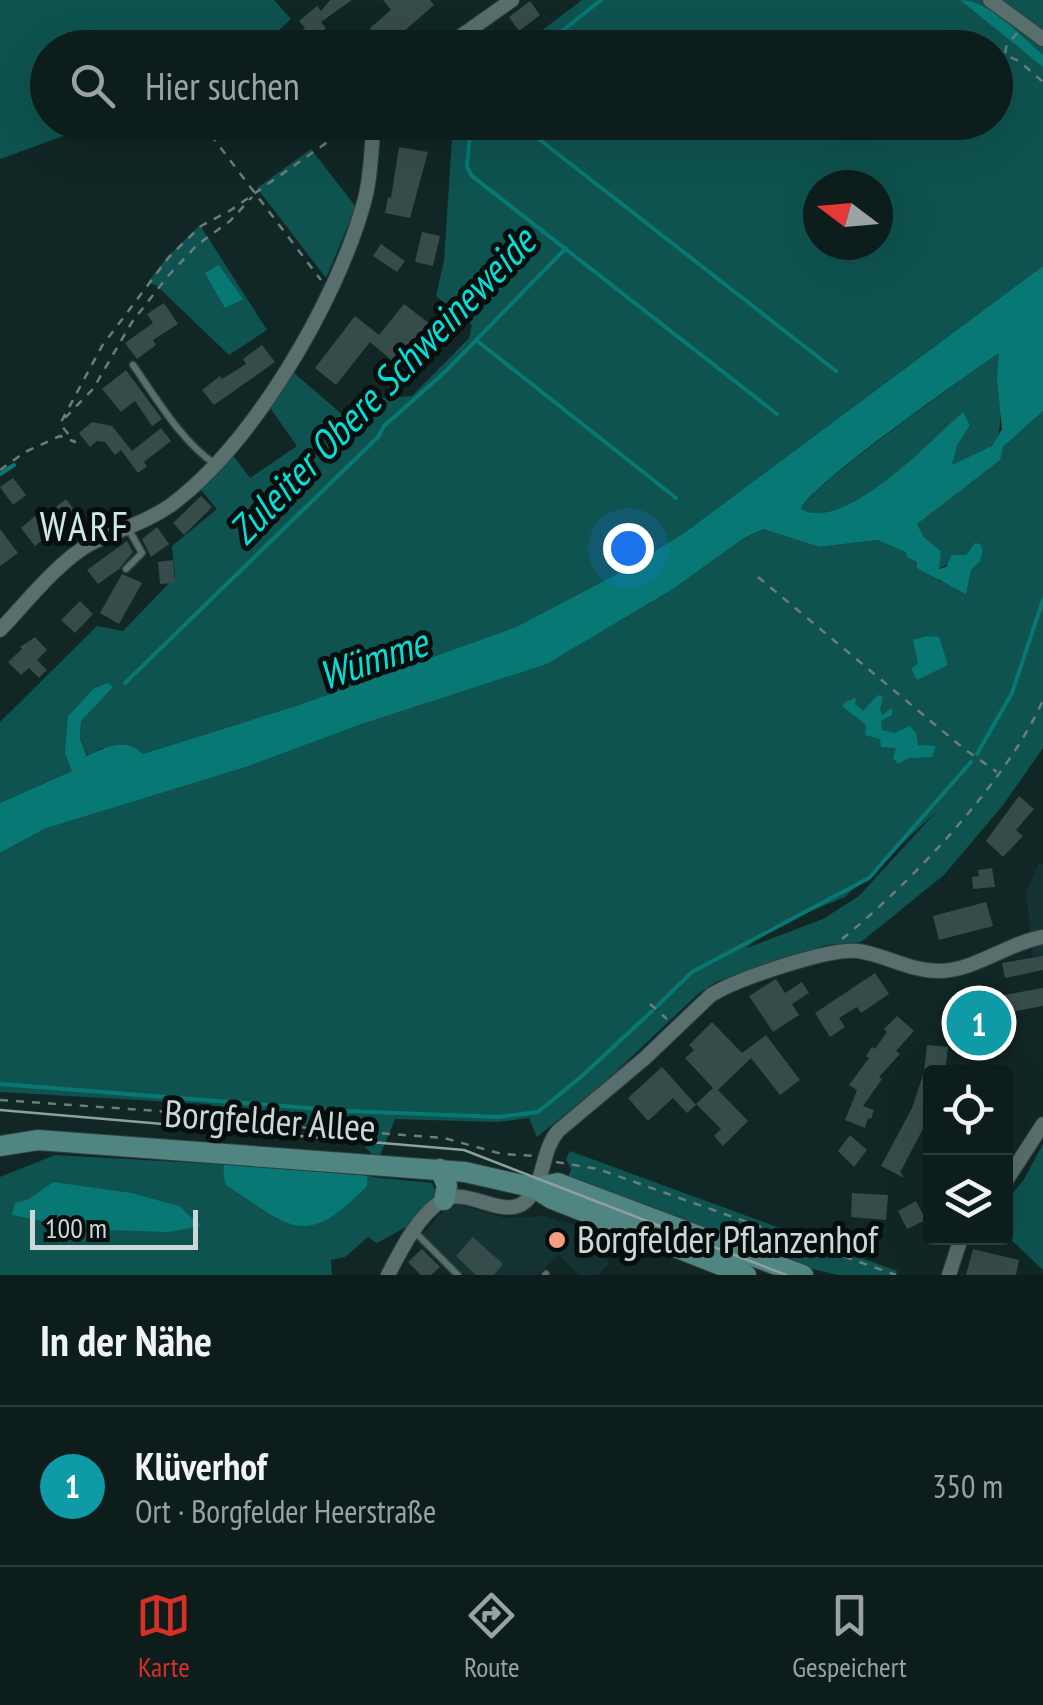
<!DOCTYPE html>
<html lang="de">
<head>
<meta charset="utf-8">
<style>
	:root { --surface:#0d1d1c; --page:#162625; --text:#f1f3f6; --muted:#9aa2a3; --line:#2d3b3b; --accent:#d93025 }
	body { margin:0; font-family:"PT Sans Narrow",sans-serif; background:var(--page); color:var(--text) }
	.controls { position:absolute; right:30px; bottom:30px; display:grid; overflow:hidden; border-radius:10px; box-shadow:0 10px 40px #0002 }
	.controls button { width:90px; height:90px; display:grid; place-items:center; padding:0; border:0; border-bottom:2px solid var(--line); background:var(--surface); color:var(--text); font:50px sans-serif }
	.compass { position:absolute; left:803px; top:170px; width:90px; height:90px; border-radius:50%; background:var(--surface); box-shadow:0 10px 40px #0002; rotate:286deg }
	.scale { position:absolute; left:30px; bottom:25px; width:168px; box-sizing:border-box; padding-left:10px; border:5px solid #cbd8d7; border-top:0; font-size:28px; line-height:35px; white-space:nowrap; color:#cbd8d7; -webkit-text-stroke:8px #050e0d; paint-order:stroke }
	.you { position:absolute; left:628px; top:548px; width:35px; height:35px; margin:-25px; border:8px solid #fff; border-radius:50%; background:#1a73e8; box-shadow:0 0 0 15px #1a73e833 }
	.badge { display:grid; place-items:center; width:65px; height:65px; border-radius:50%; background:var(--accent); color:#fff; font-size:32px; font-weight:700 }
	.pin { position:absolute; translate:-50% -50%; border:5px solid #fff; box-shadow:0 2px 10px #0006 }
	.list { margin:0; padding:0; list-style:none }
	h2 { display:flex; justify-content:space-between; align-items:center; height:130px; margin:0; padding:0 40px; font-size:42px }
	h2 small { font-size:32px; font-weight:400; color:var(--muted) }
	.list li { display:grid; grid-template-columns:65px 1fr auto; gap:30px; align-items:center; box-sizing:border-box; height:160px; padding:0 40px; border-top:2px solid var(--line) }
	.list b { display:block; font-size:38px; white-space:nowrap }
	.list p { margin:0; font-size:32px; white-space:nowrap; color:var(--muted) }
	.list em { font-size:32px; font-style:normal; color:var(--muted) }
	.icon { flex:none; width:55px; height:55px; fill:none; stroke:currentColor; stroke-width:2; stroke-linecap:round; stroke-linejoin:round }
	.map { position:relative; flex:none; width:1043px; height:1275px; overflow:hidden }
	.search { position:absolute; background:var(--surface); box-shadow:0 10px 40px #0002; left:30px; right:30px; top:30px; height:110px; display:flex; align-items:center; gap:25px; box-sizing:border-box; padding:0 35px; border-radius:55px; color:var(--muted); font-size:38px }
	.sheet { height:290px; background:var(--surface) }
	nav { display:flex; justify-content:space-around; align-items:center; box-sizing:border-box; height:140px; border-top:2px solid var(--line); background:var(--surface); font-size:28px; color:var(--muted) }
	nav a { display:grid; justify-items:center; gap:5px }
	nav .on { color:var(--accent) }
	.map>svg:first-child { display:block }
	.built { fill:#133231 }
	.green { fill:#0e5350; fill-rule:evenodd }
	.water { fill:#077873; fill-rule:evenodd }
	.pier { fill:#112725 }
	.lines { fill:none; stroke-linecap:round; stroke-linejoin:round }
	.stream { stroke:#077873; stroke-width:4 }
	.building { fill:#364c4b }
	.service-casing { stroke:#313f3e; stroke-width:9 }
	.minor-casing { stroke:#313f3e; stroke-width:16 }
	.secondary-casing { stroke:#313f3e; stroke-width:22 }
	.path { stroke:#6b7d7b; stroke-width:2.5; stroke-dasharray:8 8; stroke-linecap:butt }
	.service { stroke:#586f6d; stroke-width:6 }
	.minor { stroke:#586f6d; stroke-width:14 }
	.secondary { stroke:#518582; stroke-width:20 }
	.tram { stroke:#8f9f9e; stroke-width:2.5 }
	.poi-dot { fill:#f3a082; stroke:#050e0d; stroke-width:4 }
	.labels { text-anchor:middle; stroke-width:10; stroke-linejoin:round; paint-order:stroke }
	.street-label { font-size:38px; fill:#cbd8d7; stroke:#050e0d }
	.poi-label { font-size:38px; fill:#cbd8d7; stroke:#050e0d; text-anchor:start }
	.water-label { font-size:40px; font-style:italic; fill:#07ded6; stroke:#050e0d }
	.neighbourhood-label { font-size:40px; letter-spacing:2.5px; fill:#cee8e6; stroke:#050e0d }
</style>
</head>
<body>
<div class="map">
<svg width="1043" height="1275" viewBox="0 0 1043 1275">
	<rect width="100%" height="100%" fill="#112725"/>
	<path class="built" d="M1039,862l4,2v105h-9l-8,-76z
		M458,1204l47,14 40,-2 48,15 16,33 -11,11h-19l-20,-20 -22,20h-72l-42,-41 17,-20z"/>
	<path class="green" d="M0,0h274l17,19 -30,28h-21l-16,-15 -16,15 -160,1v74l51,1 -99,36z
		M582,0h461v266l-359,267 -67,41 -101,53 -220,79 -155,48 -39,-6 -14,8 -8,-17 1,-18 22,-25 -10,-7 -25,27 4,55 -72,32v-81l97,-96 26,5 52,-54 -3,-31 45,-37 -17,-20 32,-35 18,24 47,-32 -27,-38 23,-36 58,50 22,-23 39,-3 57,-58 3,-13 -36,-29 8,-35 9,-138 543,-1v-74l-476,-1zM818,185h60v60h-60z
		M311,149l45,58 -30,71 -69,-90z
		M200,225l67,105 -38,25 -73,-70 -9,-2 21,-27z
		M1000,352c-3,23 7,78 -7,93 -9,9 -30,15 -42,21l6,-20 13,-21 -7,-13c-32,29 -118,122 -162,97 6,-21 169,-135 199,-157z
		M1043,411v337l-40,57 -59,70 -83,67 -34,3 -109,36 -20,13 -91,86 -70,57 -8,-19 -32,4 -102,-3 -24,58 61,6 5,12 -29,31 -31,17 -9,-6 -23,20 -14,3 1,15h-332v-98l55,-22 161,9 34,-49 -42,-11 -208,-12v-239l44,-24 202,-62 113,-42 188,-61 126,-75 71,-51 19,-9 56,18 58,-7 30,12 34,30c18,-8 37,-11 42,-32l-8,-6 -9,11 -28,14 3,-18 -17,-14 -7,-13zM937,811l-78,85 -36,23 -76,29 20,-19 78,-32z
		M1043,1144v126l-37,-35v-33l18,-23z
		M570,1151l327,120 -1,4h-59l-28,-7 -242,-87 4,-12 -5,-10z"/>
	<path class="water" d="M960,0c29,0 61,36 83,55v12z
		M219,265l24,34 -18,9 -20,-35z
		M1043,266v145l-40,36 -3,13 -83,64 7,13 17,14 -2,18 7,-2 6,-12h14l9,-12 5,1 3,6 -3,11 -9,9 -5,24 -49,-26v-6l-10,-5 -1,-5 -29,-12 -58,7 -56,-18 -19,9 -71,51 -126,75 -188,61 -113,42 -202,62 -44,24v-50l72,-32 -7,-18 3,-37 25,-27 15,-6 5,4 -32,34 -1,18 7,17c19,-9 39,-19 55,-2l154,-48 220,-79 101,-53 67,-41zM999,353l-2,26 5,50 -10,17 -40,19 5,-19 13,-21 -7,-13c-32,28 -119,122 -162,97 6,-22 169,-136 198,-156z
		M927,636l12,1 9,28 -31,15 -6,-11 7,-6 -5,-23z
		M878,695l5,2 -3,13 2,5 10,-7v7l-11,6 1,9 12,3 16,-7 6,7 2,12 18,1 -4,11 -23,1 -11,6 -5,-6 3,-10 -15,-1 -1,-8 -15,-4 1,-10 -24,-19 3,-4 11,-4 -1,6 8,7z
		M253,1119l70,10 45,28 -1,29c-63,64 -75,42 -141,-1 -9,-27 10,-47 27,-66z
		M53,1182l78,11 48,13 22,20 -33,6 -85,-3 -71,-14 3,-12 14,-4z"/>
	<path class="pier" d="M245,1120l84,7 32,16 11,11 1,22 -155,-12z"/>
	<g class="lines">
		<path class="stream" d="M541,48l60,-48
			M471,122l-4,45 5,9 305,238
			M522,126l314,245
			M476,340l200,158
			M0,474l14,-9
			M125,683l253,-246 6,-11 62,-55 120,-123
			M977,754l35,-61 31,-93
			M657,1006l35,-34 177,-94 102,-116
			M0,1084l347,27 151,6 40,-5 44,-36 70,-65"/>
	</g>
	<path class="building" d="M330,0h22l-31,22 5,6 -24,20h-21l24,-20 -6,-7 18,-15 4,5z
		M383,0h47l4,5 -48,42 -16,-19 21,-18z
		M530,1l10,14 -21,16 -10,-14z
		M492,29l14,19h-38z
		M399,147l29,5 -18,66 -25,-5 3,-16 3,1z
		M422,232l18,4 -7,30 -18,-4z
		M381,244l24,17 -8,11 -24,-16z
		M164,303l14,21 -25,16 3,5 -19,14 -12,-16 28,-20 -6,-9z
		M404,304l26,20 -33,41 -27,-23 -34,43 -21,-17 40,-52 24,19z
		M262,345l13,17 -61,43 -12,-15 18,-14 2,3 24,-15 -3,-5z
		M126,370l36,49 -10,7 -17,-25 -14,11 -19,-23z
		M92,422l20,4 20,25 29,-23 10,13 -27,21 3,4 -9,7 -17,-23 -6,5 -10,-13 -8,-1 -7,6 -11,-14z
		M13,478l13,17 -13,10 -13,-18z
		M201,496l11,11 -28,28 -11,-12z
		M66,499l15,20 -13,11 -15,-21z
		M35,516l15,18 -15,12 -14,-18z
		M157,527l12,17 -18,13 -9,-18z
		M0,529l18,24 -18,13z
		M127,541l6,11 -14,17 -21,15 -11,-14z
		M173,560l2,23 -15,1 -2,-22z
		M122,574l20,9 -23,41 -19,-11z
		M80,601l13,13 -18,19 -14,-13z
		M35,637l12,13 -10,10 10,10 -8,8 -10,-10 -8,7 -13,-13 14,-13 -2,-2z
		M1019,796l15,13 -18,21 7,6 -20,21 -17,-16z
		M992,868l3,19 -22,2 -1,-12 7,-1 -1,-6z
		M986,902l7,24 -54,14 -6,-24z
		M1043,956v14l-38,8 -3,-15z
		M875,973l14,21 -28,19 -4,-6 -18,11 6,9 -15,10 -15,-24z
		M776,979l9,14 17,-11 7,11 -17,11 7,11 -26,17 -24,-36z
		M1043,988v18l-38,7 5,26 -17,3 -1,-8 -17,4 1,6 -19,3 -7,-36 33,-6 -1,-6z
		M897,1016l17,15 -18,20 4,3 -21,23 3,2 -19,27 11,4 -3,9 -3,-1 -3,10 -20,-8 12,-30 -8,-5 20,-27 -3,-2 6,-9 3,2 12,-17 -3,-3z
		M712,1022l30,31 24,-18 34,45 -20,15 -29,-37 -33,32 30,31 -25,25 -9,-10 7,-7 -25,-25 17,-16 -28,-30 9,-8 -5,-5z
		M927,1045l21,2 -3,25h-15v43l-29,56 -2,-2 5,9 -23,-12 31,-58 12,-36z
		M662,1067l34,38 -9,8 -14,-15 -25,23 -20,-23z
		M850,1135l17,15 -13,17 -16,-16z
		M852,1193l36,2 -2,25 -35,-3z
		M916,1201l10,19 -19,9 -9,-18z
		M473,1237l30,27 -9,11h-18l-20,-19z
		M422,1249l18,18 -9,8h-10l-13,-13z
		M973,1249l46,11 -3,15h-50z"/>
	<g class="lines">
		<defs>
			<path id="service" d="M133,365c24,34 48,76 82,99
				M126,569l16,-16 -13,-23
				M415,1232l43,43
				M545,1275l1,-1"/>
			<path id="minor" d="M990,0l53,39
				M444,48l68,-48
				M0,630c25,-26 57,-67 88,-85 28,-15 56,-21 83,-40 82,-61 164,-201 192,-299 8,-26 8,-56 11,-84
				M1006,1181l37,-57
				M388,1275c13,-25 30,-60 55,-75 24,-14 61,21 83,1 19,-18 15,-50 32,-70l87,-73 66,-63 13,-7c28,-13 105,-40 134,-37 28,4 54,21 83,20 34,-1 67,-28 102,-34
				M949,1275l12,-37"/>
			<path id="secondary" d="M0,1146l38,-6 427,32 70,16 17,11 194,76
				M440,1169l7,17 -3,14
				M535,1188l23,-5 245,92"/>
		</defs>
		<use href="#service" class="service-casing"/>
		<use href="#minor" class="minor-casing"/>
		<use href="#secondary" class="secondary-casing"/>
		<path class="path" d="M1017,33l-11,14 -1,8 14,6 24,21
			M201,122l120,158
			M65,418l28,-29 39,-67 36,-46 29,-31 33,-24 22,-24
			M0,470l25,-18 35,-16 15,6 -15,-18 42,-78 67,-89 32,-31 30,-16 125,-88
			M758,577l205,171 34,24
			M842,939c68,-55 166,-159 201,-239
			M650,1004l17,15
			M0,1100l215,15 29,8 200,15 58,16 32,2
			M556,1162l42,7 298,106"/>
		<use href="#service" class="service"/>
		<use href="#minor" class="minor"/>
		<use href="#secondary" class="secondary"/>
		<path class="tram" d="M0,1110l464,40 322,125"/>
	</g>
	<circle class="poi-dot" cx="557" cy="1240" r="10"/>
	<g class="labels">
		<g class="street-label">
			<text transform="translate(270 1121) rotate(4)" y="13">Borgfelder Allee</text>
		</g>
		<g class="poi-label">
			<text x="577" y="1253">Borgfelder Pflanzenhof</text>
		</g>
		<g class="water-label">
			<text transform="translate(382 386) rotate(-46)" y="14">Zuleiter Obere Schweineweide</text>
			<text transform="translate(373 659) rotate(-19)" y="14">Wümme</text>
		</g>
		<g class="neighbourhood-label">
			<text x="85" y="541">WARF</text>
		</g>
	</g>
</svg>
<div class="controls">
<button><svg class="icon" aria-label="locate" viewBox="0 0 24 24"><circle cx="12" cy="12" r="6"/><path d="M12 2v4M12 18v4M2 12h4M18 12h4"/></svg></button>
<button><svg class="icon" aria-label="layers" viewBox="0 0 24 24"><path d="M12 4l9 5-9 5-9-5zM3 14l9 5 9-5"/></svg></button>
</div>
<svg class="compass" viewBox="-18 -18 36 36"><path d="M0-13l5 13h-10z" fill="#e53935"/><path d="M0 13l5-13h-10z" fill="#9aa2a3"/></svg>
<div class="scale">100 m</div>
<div class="you"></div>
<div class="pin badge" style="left:979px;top:1023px;background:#0f9aa8">1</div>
<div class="search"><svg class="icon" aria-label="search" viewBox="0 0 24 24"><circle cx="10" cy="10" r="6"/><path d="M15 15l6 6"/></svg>Hier suchen</div>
</div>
<section class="sheet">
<h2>In der Nähe<small></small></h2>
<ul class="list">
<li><span class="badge" style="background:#0f9aa8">1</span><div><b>Klüverhof</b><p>Ort · Borgfelder Heerstraße</p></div><em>350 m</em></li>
</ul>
</section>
<nav>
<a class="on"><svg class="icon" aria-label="map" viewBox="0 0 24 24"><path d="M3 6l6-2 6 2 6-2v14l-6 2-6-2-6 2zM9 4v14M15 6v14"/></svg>Karte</a>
<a><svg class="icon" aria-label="directions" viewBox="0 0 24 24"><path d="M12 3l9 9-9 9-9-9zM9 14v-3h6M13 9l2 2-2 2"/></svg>Route</a>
<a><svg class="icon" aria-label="saved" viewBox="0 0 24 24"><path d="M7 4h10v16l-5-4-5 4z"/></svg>Gespeichert</a>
</nav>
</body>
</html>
